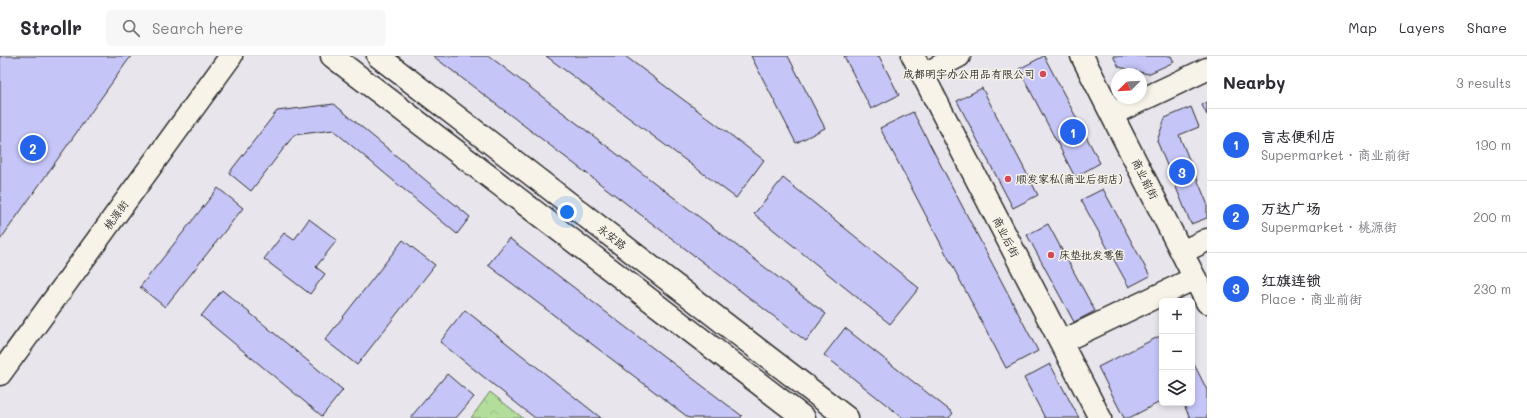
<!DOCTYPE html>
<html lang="en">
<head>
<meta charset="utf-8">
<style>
	:root { --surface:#fff; --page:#f7f7f7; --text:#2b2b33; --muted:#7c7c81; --line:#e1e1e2; --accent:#2563eb }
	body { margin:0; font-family:Mali,"LXGW WenKai TC",sans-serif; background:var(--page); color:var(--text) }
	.controls { position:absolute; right:12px; bottom:12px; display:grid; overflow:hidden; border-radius:6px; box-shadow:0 2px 6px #0003 }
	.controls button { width:36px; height:36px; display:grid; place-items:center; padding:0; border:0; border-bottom:1px solid var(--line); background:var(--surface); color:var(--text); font:20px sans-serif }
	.compass { position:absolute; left:1111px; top:12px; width:36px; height:36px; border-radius:50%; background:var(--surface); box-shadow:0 2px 6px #0003; rotate:246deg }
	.you { position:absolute; left:567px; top:156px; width:14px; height:14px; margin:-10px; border:3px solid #fff; border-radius:50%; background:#1a73e8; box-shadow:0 0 0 6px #1a73e833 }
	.badge { display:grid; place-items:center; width:26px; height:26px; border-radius:50%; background:var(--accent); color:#fff; font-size:13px; font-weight:700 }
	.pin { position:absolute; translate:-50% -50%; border:2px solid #fff; box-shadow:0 1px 4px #0006 }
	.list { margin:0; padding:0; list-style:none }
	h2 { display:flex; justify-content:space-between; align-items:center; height:52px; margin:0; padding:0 16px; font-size:17px }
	h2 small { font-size:13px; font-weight:400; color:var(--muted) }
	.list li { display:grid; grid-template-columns:26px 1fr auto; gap:12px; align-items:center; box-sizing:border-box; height:72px; padding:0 16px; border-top:1px solid var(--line) }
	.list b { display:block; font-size:15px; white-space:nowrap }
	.list p { margin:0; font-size:13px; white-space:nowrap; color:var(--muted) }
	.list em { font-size:13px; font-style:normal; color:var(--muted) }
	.icon { flex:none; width:22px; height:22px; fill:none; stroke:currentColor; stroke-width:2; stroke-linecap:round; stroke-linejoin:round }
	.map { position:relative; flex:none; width:1207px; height:362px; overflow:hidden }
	header { display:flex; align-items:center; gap:24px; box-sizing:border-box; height:56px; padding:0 20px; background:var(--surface); border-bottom:1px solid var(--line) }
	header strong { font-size:19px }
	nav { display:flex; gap:22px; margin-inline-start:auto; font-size:14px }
	.search { width:280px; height:36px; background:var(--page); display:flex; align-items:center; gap:10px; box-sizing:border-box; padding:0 14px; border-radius:6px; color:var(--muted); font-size:15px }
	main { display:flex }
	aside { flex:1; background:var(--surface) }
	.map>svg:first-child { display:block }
	.park { fill:url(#park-crowns); stroke:#6f8462 }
	.building { fill:#c5c5f8; stroke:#2b2b2b }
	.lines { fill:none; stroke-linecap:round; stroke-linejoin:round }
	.minor-casing { stroke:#2b2b2b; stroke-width:25 }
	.minor { stroke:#f7f3e8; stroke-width:22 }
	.poi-dot { fill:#d1495b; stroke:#f7f3e8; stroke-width:1.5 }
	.labels { text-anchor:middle; stroke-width:3; stroke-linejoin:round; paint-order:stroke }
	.poi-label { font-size:11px; fill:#2b2b2b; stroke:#f7f3e8; text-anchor:start }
	.street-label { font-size:11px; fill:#2b2b2b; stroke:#f7f3e8 }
</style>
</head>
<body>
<header>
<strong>Strollr</strong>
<div class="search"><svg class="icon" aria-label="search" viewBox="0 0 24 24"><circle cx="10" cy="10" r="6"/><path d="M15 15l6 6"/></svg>Search here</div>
<nav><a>Map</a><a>Layers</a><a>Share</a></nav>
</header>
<main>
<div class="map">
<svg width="1207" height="362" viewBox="0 0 1207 362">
	<defs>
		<pattern id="park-crowns" width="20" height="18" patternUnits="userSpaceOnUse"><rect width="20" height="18" fill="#b3dd9a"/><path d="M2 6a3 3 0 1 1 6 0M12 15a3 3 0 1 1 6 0" fill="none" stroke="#9abe85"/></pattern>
	</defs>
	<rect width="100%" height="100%" fill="#e8e5ed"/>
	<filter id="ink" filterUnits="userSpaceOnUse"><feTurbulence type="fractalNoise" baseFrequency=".025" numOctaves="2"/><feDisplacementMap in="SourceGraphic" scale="8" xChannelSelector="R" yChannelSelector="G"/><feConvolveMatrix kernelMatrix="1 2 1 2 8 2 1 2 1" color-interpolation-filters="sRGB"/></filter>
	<g filter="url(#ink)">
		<path class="park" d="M490,336l33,26h-52z"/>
		<path class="building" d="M0,0h131l-131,184z
			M433,0h56l337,258 -20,27z
			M546,0h79l139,104 -28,38z
			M751,0h37l37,72 -29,15z
			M844,0h35l20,39 -28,14z
			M1044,0l56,107 -25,14 -56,-108z
			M1113,0h58l3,6 -26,12 -29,-7z
			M982,32l56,107 -25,13 -56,-107z
			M1207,46v13l-5,-10z
			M334,48l136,113 -13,17 -124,-104 -39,5 -43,56 -22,-18 48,-62z
			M1191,51l8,20 -20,8 28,68v15l-16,6 -34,-83 8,-23z
			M913,56l125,239 -32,17 -126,-240z
			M783,122l136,110 -29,36 -136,-110z
			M218,132l25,20 -78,99 -25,-20z
			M1103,133l47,87 -21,11 -48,-87z
			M309,163l28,21 -21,27 9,7 -15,20 -46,-35 20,-26 10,7z
			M1048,168l47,87 -21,11 -47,-87z
			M509,182l233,178 -2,2h-51l-201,-153z
			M403,184l32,25 -78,100 -32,-25z
			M222,234l121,100 -21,26 -121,-100z
			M465,254l136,108h-66l-95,-76z
			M845,272l108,85 -4,5h-46l-79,-63z
			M1162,279v66l-33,17h-5l-26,-51z
			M1192,304l15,30v28h-17l-7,-15h9z
			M1050,308l29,54h-34l-21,-40z
			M447,318l27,23 -18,21h-46z"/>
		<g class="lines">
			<defs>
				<path id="minor" d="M332,0l472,362
					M378,0l469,362
					M913,0l187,362
					M1082,0l125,246
					M923,19l36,-19
					M1112,58l95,-45
					M1182,196l25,-12
					M1061,286l134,-64
					M0,318l231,-318"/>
			</defs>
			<use href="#minor" class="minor-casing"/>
			<use href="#minor" class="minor"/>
		</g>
	</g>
	<g class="poi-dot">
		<circle cx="1043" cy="18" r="4"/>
		<circle cx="1008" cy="123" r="4"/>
		<circle cx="1051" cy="199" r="4"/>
	</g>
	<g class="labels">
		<g class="poi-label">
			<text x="1035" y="22" text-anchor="end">成都明宇办公用品有限公司</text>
			<text x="1016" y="127">顺发家私(商业后街店)</text>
			<text x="1059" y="203">床垫批发零售</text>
		</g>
		<g class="street-label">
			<text transform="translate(1145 123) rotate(63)" y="4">商业前街</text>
			<text transform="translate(116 159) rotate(-54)" y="4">桃源街</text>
			<text transform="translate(612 181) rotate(38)" y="4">永安路</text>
			<text transform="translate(1006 181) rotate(63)" y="4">商业后街</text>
		</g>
	</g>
</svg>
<div class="controls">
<button>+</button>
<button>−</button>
<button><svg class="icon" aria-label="layers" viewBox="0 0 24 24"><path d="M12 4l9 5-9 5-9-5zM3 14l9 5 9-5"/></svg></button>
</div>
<svg class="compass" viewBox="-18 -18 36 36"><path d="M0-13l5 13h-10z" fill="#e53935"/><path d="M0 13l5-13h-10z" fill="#7c7c81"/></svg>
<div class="you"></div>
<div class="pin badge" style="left:1073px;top:76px">1</div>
<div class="pin badge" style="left:33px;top:92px">2</div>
<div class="pin badge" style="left:1182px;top:116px">3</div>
</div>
<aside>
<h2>Nearby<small>3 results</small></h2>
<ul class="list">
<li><span class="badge">1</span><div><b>言志便利店</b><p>Supermarket · 商业前街</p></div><em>190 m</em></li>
<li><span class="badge">2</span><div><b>万达广场</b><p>Supermarket · 桃源街</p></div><em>200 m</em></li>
<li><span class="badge">3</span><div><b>红旗连锁</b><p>Place · 商业前街</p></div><em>230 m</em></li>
</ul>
</aside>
</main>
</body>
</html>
